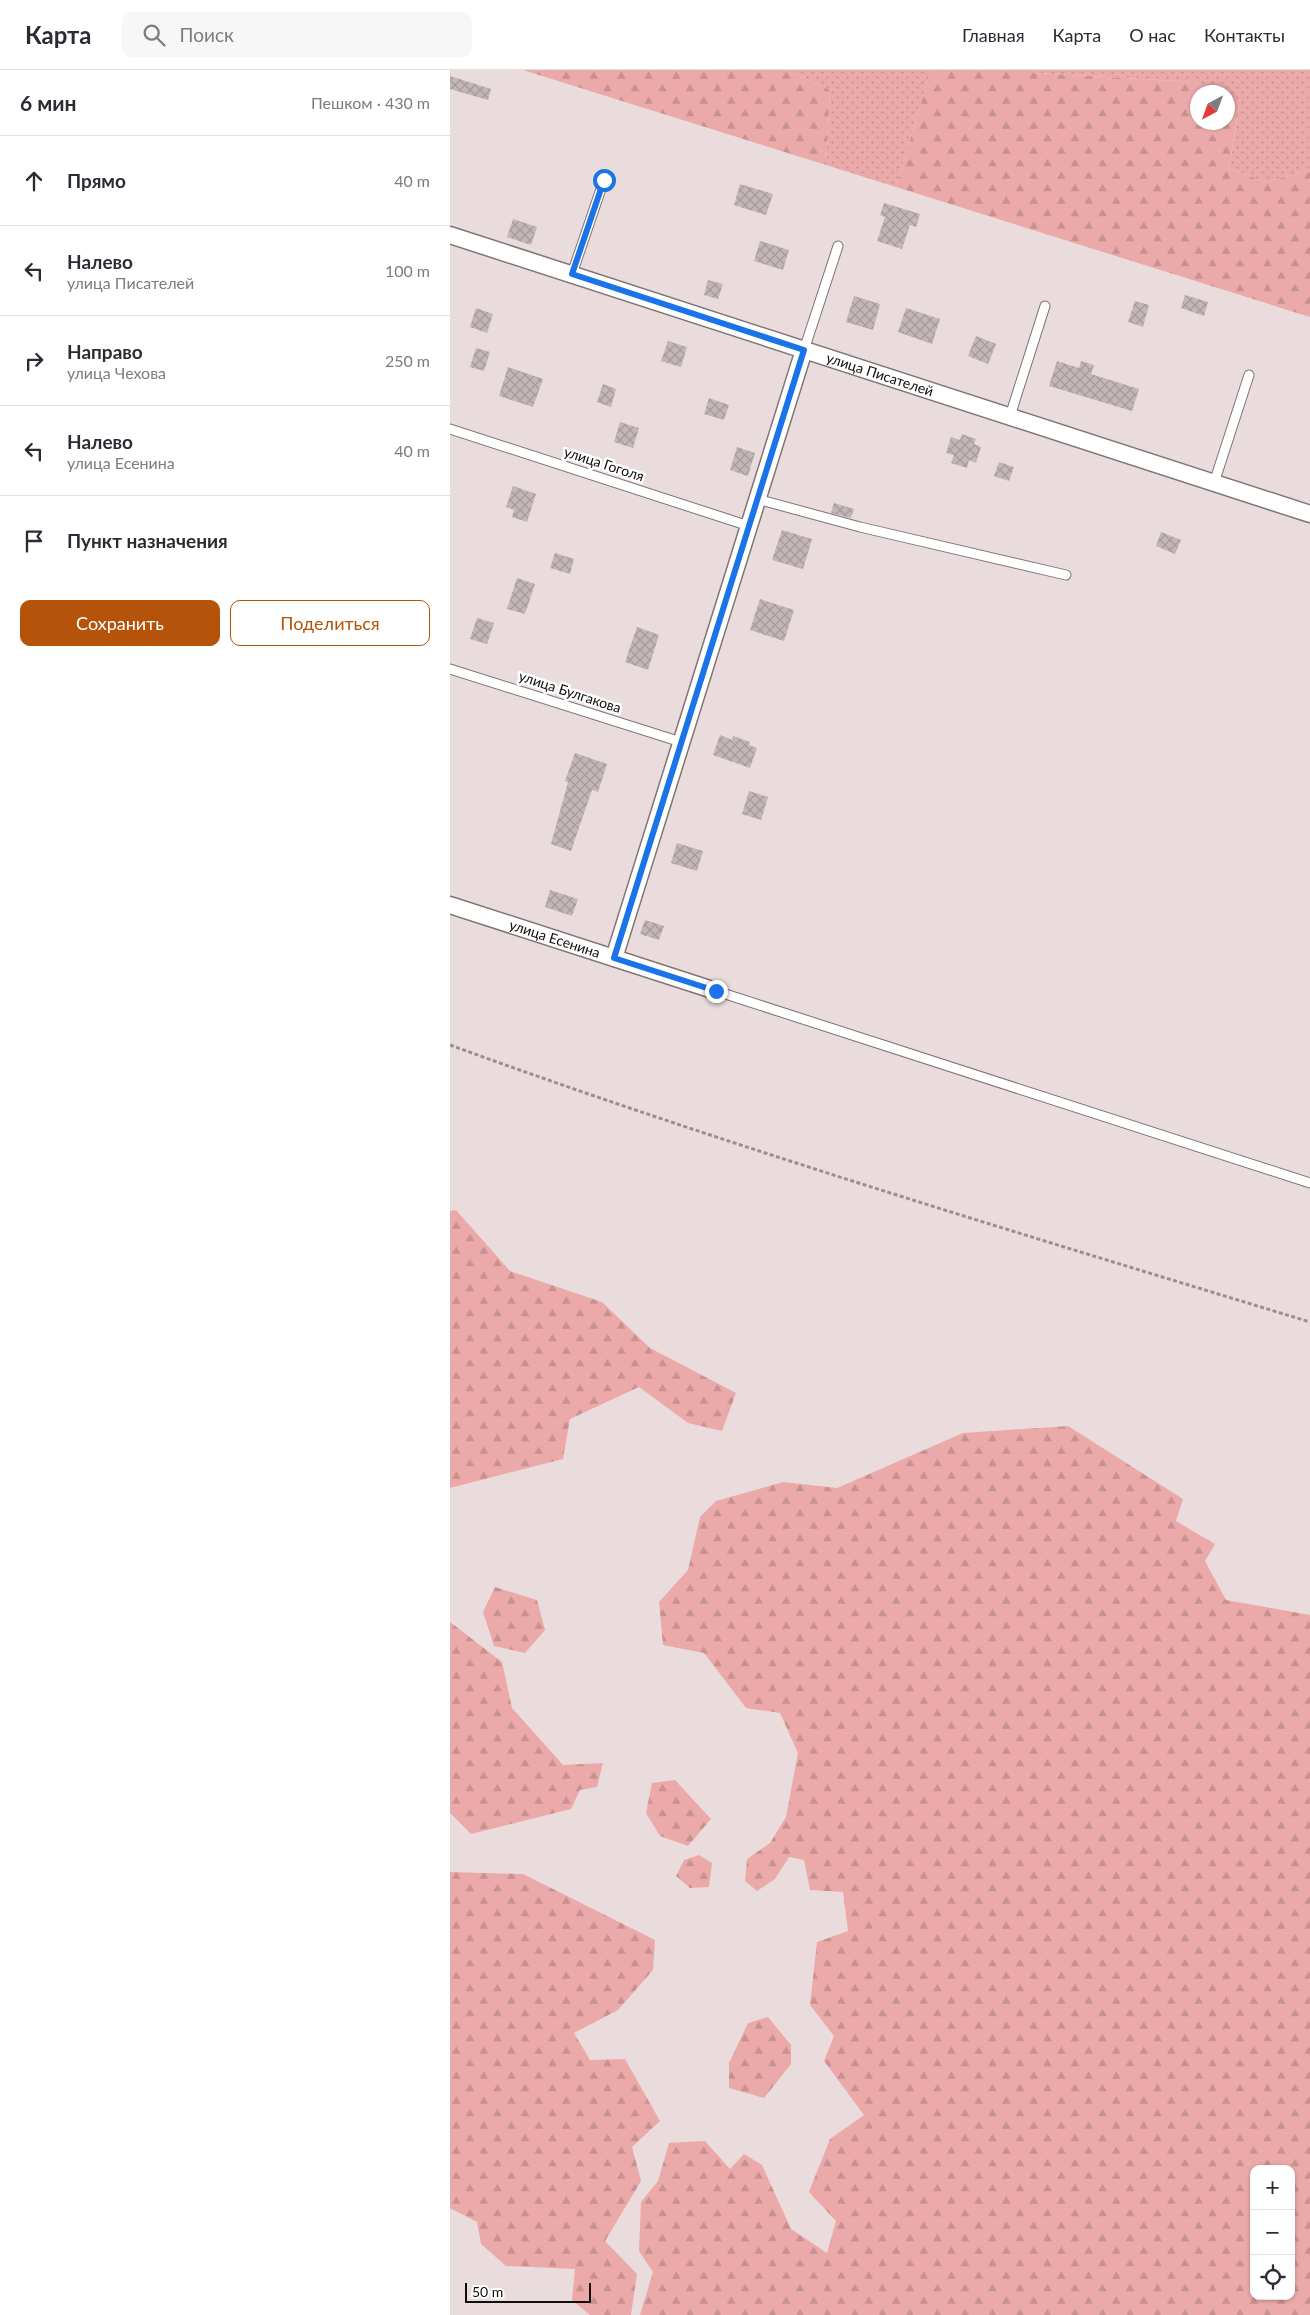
<!DOCTYPE html>
<html lang="ru">
<head>
<meta charset="utf-8">
<style>
	:root { --surface:#fff; --page:#f7f7f7; --text:#2b2b33; --muted:#7c7c81; --line:#e1e1e2; --accent:#b45309 }
	body { margin:0; font-family:Lato,sans-serif; background:var(--page); color:var(--text) }
	.controls { position:absolute; right:15px; bottom:15px; display:grid; overflow:hidden; border-radius:10px; box-shadow:0 1px 4px #0004 }
	.controls button { width:45px; height:45px; display:grid; place-items:center; padding:0; border:0; border-bottom:1px solid var(--line); background:var(--surface); color:var(--text); font:25px sans-serif }
	.compass { position:absolute; left:740px; top:15px; width:45px; height:45px; border-radius:50%; background:var(--surface); box-shadow:0 1px 4px #0004; rotate:221deg }
	.scale { position:absolute; left:15px; bottom:12px; width:126px; box-sizing:border-box; padding-left:5px; border:2px solid #120d0d; border-top:0; font-size:14px; line-height:18px; white-space:nowrap; color:#120d0d; -webkit-text-stroke:4px #fff; paint-order:stroke }
	.stop { position:absolute; width:15px; height:15px; margin:-11px; border:4px solid #1a73e8; border-radius:50%; background:#fff }
	.stop.end { background:#1a73e8; border-color:#fff; box-shadow:0 1px 5px #0008 }
	.list { margin:0; padding:0; list-style:none }
	h2 { display:flex; justify-content:space-between; align-items:center; height:65px; margin:0; padding:0 20px; font-size:21px }
	h2 small { font-size:16px; font-weight:400; color:var(--muted) }
	.list li { display:grid; grid-template-columns:32px 1fr auto; gap:15px; align-items:center; box-sizing:border-box; height:90px; padding:0 20px; border-top:1px solid var(--line) }
	.list b { display:block; font-size:19px; white-space:nowrap }
	.list p { margin:0; font-size:16px; white-space:nowrap; color:var(--muted) }
	.list em { font-size:16px; font-style:normal; color:var(--muted) }
	.actions { display:flex; gap:10px; padding:15px 20px }
	.actions a { flex:1; padding:11px 0; border:1px solid var(--accent); border-radius:10px; text-align:center; font-size:18px; color:var(--accent) }
	.actions .main { background:var(--accent); color:#fff }
	.icon { flex:none; width:28px; height:28px; fill:none; stroke:currentColor; stroke-width:2; stroke-linecap:round; stroke-linejoin:round }
	.map { position:relative; flex:none; width:860px; height:2245px; overflow:hidden }
	header { display:flex; align-items:center; gap:30px; box-sizing:border-box; height:70px; padding:0 25px; background:var(--surface); border-bottom:1px solid var(--line) }
	header strong { font-size:24px }
	nav { display:flex; gap:28px; margin-inline-start:auto; font-size:18px }
	.search { width:350px; height:45px; background:var(--page); display:flex; align-items:center; gap:12px; box-sizing:border-box; padding:0 18px; border-radius:10px; color:var(--muted); font-size:19px }
	main { display:flex }
	aside { flex:1; background:var(--surface) }
	.map>svg:first-child { display:block }
	.grass { fill:url(#grass-dots) }
	.forest { fill:url(#forest-firs); fill-rule:evenodd }
	.building { fill:url(#building-cross-hatch) }
	.lines { fill:none; stroke-linecap:round; stroke-linejoin:round }
	.service-casing { stroke:#7f7373; stroke-width:11 }
	.minor-casing { stroke:#7f7373; stroke-width:19 }
	.path { stroke:#9a8f8f; stroke-width:3; stroke-dasharray:4 2.5; stroke-linecap:butt }
	.service { stroke:#fff; stroke-width:9 }
	.minor { stroke:#fff; stroke-width:16 }
	.route { stroke:#1a73e8; stroke-width:6 }
	.labels { text-anchor:middle; stroke-width:5; stroke-linejoin:round; paint-order:stroke }
	.street-label { font-size:14px; fill:#120d0d; stroke:#fff }
</style>
</head>
<body>
<header>
<strong>Карта</strong>
<div class="search"><svg class="icon" aria-label="search" viewBox="0 0 24 24"><circle cx="10" cy="10" r="6"/><path d="M15 15l6 6"/></svg>Поиск</div>
<nav><a>Главная</a><a>Карта</a><a>О нас</a><a>Контакты</a></nav>
</header>
<main>
<aside>
<h2>6 мин<small>Пешком · 430 m</small></h2>
<ul class="list">
<li><svg class="icon" aria-label="ahead" viewBox="0 0 24 24"><path d="M12 20V5M6 11l6-6 6 6"/></svg><div><b>Прямо</b></div><em>40 m</em></li>
<li><svg class="icon" aria-label="left" viewBox="0 0 24 24"><path d="M17 20v-9H6M10 6l-5 5 5 5"/></svg><div><b>Налево</b><p>улица Писателей</p></div><em>100 m</em></li>
<li><svg class="icon" aria-label="right" viewBox="0 0 24 24"><path d="M7 20v-9h11M14 6l5 5-5 5"/></svg><div><b>Направо</b><p>улица Чехова</p></div><em>250 m</em></li>
<li><svg class="icon" aria-label="left" viewBox="0 0 24 24"><path d="M17 20v-9H6M10 6l-5 5 5 5"/></svg><div><b>Налево</b><p>улица Есенина</p></div><em>40 m</em></li>
<li><svg class="icon" aria-label="arrive" viewBox="0 0 24 24"><path d="M6 21V4h12l-3 4 3 4H6"/></svg><div><b>Пункт назначения</b></div></li>
</ul>
<div class="actions"><a class="main">Сохранить</a><a>Поделиться</a></div>
</aside>
<div class="map">
<svg width="860" height="2245" viewBox="0 0 860 2245">
	<defs>
		<pattern id="grass-dots" width="8" height="8" patternUnits="userSpaceOnUse" patternTransform="scale(1.25)"><rect width="8" height="8" fill="#ebaaa9"/><path d="M2 2h.1M6 6h.1" fill="none" stroke="#c89190" stroke-width="1.8" stroke-linecap="round"/></pattern>
		<pattern id="forest-firs" width="22" height="20" patternUnits="userSpaceOnUse" patternTransform="scale(1.25)"><rect width="22" height="20" fill="#ebaaa9"/><path d="M5 1l3.5 6h-7zM16 11l3.5 6h-7z" fill="#c89190"/></pattern>
		<pattern id="building-cross-hatch" width="8" height="8" patternUnits="userSpaceOnUse" patternTransform="scale(1.25)"><rect width="8" height="8" fill="#c3b6b6"/><path d="M0 0l8 8M0 8l8-8" fill="none" stroke="#a69b9b"/></pattern>
	</defs>
	<rect width="100%" height="100%" fill="#eadcdc"/>
	<path class="grass" d="M337,0h144l-35,117 -70,-22 4,-75z
		M582,0h278v100l-45,12 -36,-14 10,-60 -11,-7v-9h-16l-19,-10 -158,-9z"/>
	<path class="forest" d="M73,0h264l43,20 -4,75z
		M481,0h101l3,3 158,9 19,10h-14v30h30v-21l11,6 -10,61 36,14 45,-12v147l-414,-130z
		M6,1140l54,61 92,31 48,46 86,45 -14,38 -34,-8 -49,-36 -69,32 -7,40 -113,29v-277z
		M618,1356l115,73 -7,22 39,23 -10,17 21,39 84,15v700h-670l13,-43 -14,-21 2,-49 17,-21 11,-38 36,-2 25,28 14,-15 18,11 29,64 36,24 9,-32 -27,-29 21,-53 34,-24 -40,-54 10,-25 -24,-31 7,-63 31,-11 -5,-39 -33,-2 -6,-30 -15,-3 -14,22 -18,12 -12,-10 2,-22 23,-16 16,-26 12,-64 -18,-40 -34,-5 -42,-55 -41,-8 -4,-43 29,-32 12,-53 16,-16 67,-19 54,6 126,-55zM804,2099h37v127h-37z
		M45,1517l42,13 8,30 -20,23 -31,-7 -11,-34z
		M0,1552l52,40 10,46 51,57 40,-2 -6,24 -17,3 -9,19 -100,25 -21,-21z
		M225,1710l36,39 -23,27 -28,-10 -14,-23 6,-30z
		M249,1785l13,8 -3,24 -19,1 -14,-12 8,-16z
		M0,1802l73,2 132,66 -2,30 -35,40 -44,23 16,27 35,-1 35,62 -28,26 9,34 -36,60 32,33 -6,41h-41l-18,-15 3,-31 -69,-3 -25,-22 -4,-22 -27,-14z
		M318,1947l23,28v19l-27,34 -35,-10v-25l19,-40z"/>
	<path class="building" d="M0,6l41,13 -3,11 -38,-11z
		M290,114l33,10 -7,21 -32,-10z
		M434,133l36,11 -4,13 -6,-2 -8,24 -25,-8 8,-24 -5,-2z
		M63,149l24,8 -6,18 -24,-8z
		M310,171l29,9 -6,20 -29,-9z
		M258,210l15,4 -5,15 -14,-4z
		M735,225l23,7 -4,14 -23,-8z
		M404,226l26,8 -7,26 -27,-8z
		M685,231l14,4 -6,22 -15,-5z
		M26,238l17,6 -6,19 -17,-6z
		M456,238l34,11 -8,25 -34,-12z
		M526,266l20,8 -8,20 -20,-8z
		M218,271l19,6 -6,20 -20,-6z
		M26,278l14,4 -6,19 -14,-4z
		M607,291l22,7 2,-7 13,4 -3,9 48,15 -7,22 -83,-25z
		M58,297l35,12 -10,28 -34,-11z
		M153,314l13,5 -5,18 -14,-5z
		M259,328l20,7 -5,15 -20,-6z
		M170,352l19,6 -6,20 -19,-6z
		M512,364l14,5 -2,5 7,3 -5,16 -7,-3 -2,8 -16,-5 3,-8 -8,-2 5,-16 9,3z
		M287,377l18,6 -7,23 -18,-6z
		M549,392l15,5 -5,14 -15,-5z
		M63,416l23,8 -9,28 -15,-5 2,-7 -8,-3z
		M384,433l20,6 -3,9 -20,-5z
		M332,460l30,9 -9,30 -31,-9z
		M711,462l20,8 -6,14 -19,-8z
		M105,483l19,6 -4,15 -20,-6z
		M67,508l18,6 -10,30 -18,-5z
		M310,529l34,11 -10,31 -34,-11z
		M27,548l17,5 -7,21 -17,-5z
		M187,557l22,8 -11,35 -23,-8z
		M270,665l12,5 1,-4 17,6 -1,3 8,3 -7,20 -37,-13z
		M125,683l32,11 -9,28 -6,-2 -21,61 -20,-7 17,-62 -3,-1z
		M299,721l19,6 -7,23 -19,-6z
		M227,773l26,8 -6,20 -26,-8z
		M100,820l28,9 -6,17 -27,-9z
		M195,850l19,6 -5,14 -19,-6z"/>
	<g class="lines">
		<defs>
			<path id="service" d="M122,204l32,-94
				M354,280l34,-104
				M560,346l35,-110
				M0,359l299,97
				M764,413l35,-108
				M307,429l103,28 206,48
				M0,599l231,73
				M266,921l594,192"/>
			<g id="minor">
				<path id="s1" d="M0,165l860,279"/>
				<path id="s2" d="M0,835l266,86"/>
				<path d="M164,888l190,-608"/>
			</g>
		</defs>
		<use href="#service" class="service-casing"/>
		<use href="#minor" class="minor-casing"/>
		<path class="path" d="M0,975c283,103 572,189 860,277"/>
		<use href="#service" class="service"/>
		<use href="#minor" class="minor"/>
	</g>
	<g class="lines">
		<path class="route" d="M154,110l-32,94 232,76 -190,608 102,33"/>
	</g>
	<g class="labels">
		<g class="street-label">
			<text dy="5" stroke="none"><textPath href="#s1" startOffset="452">улица Писателей</textPath></text>
			<text transform="translate(154 394) rotate(18)" y="5">улица Гоголя</text>
			<text transform="translate(120 622) rotate(18)" y="5">улица Булгакова</text>
			<text dy="5" stroke="none"><textPath href="#s2" startOffset="110">улица Есенина</textPath></text>
		</g>
	</g>
</svg>
<div class="controls">
<button>+</button>
<button>−</button>
<button><svg class="icon" aria-label="locate" viewBox="0 0 24 24"><circle cx="12" cy="12" r="6"/><path d="M12 2v4M12 18v4M2 12h4M18 12h4"/></svg></button>
</div>
<svg class="compass" viewBox="-18 -18 36 36"><path d="M0-13l5 13h-10z" fill="#e53935"/><path d="M0 13l5-13h-10z" fill="#7c7c81"/></svg>
<div class="scale">50 m</div>
<div class="stop" style="left:154px;top:110px"></div>
<div class="stop end" style="left:266px;top:921px"></div>
</div>
</main>
</body>
</html>
